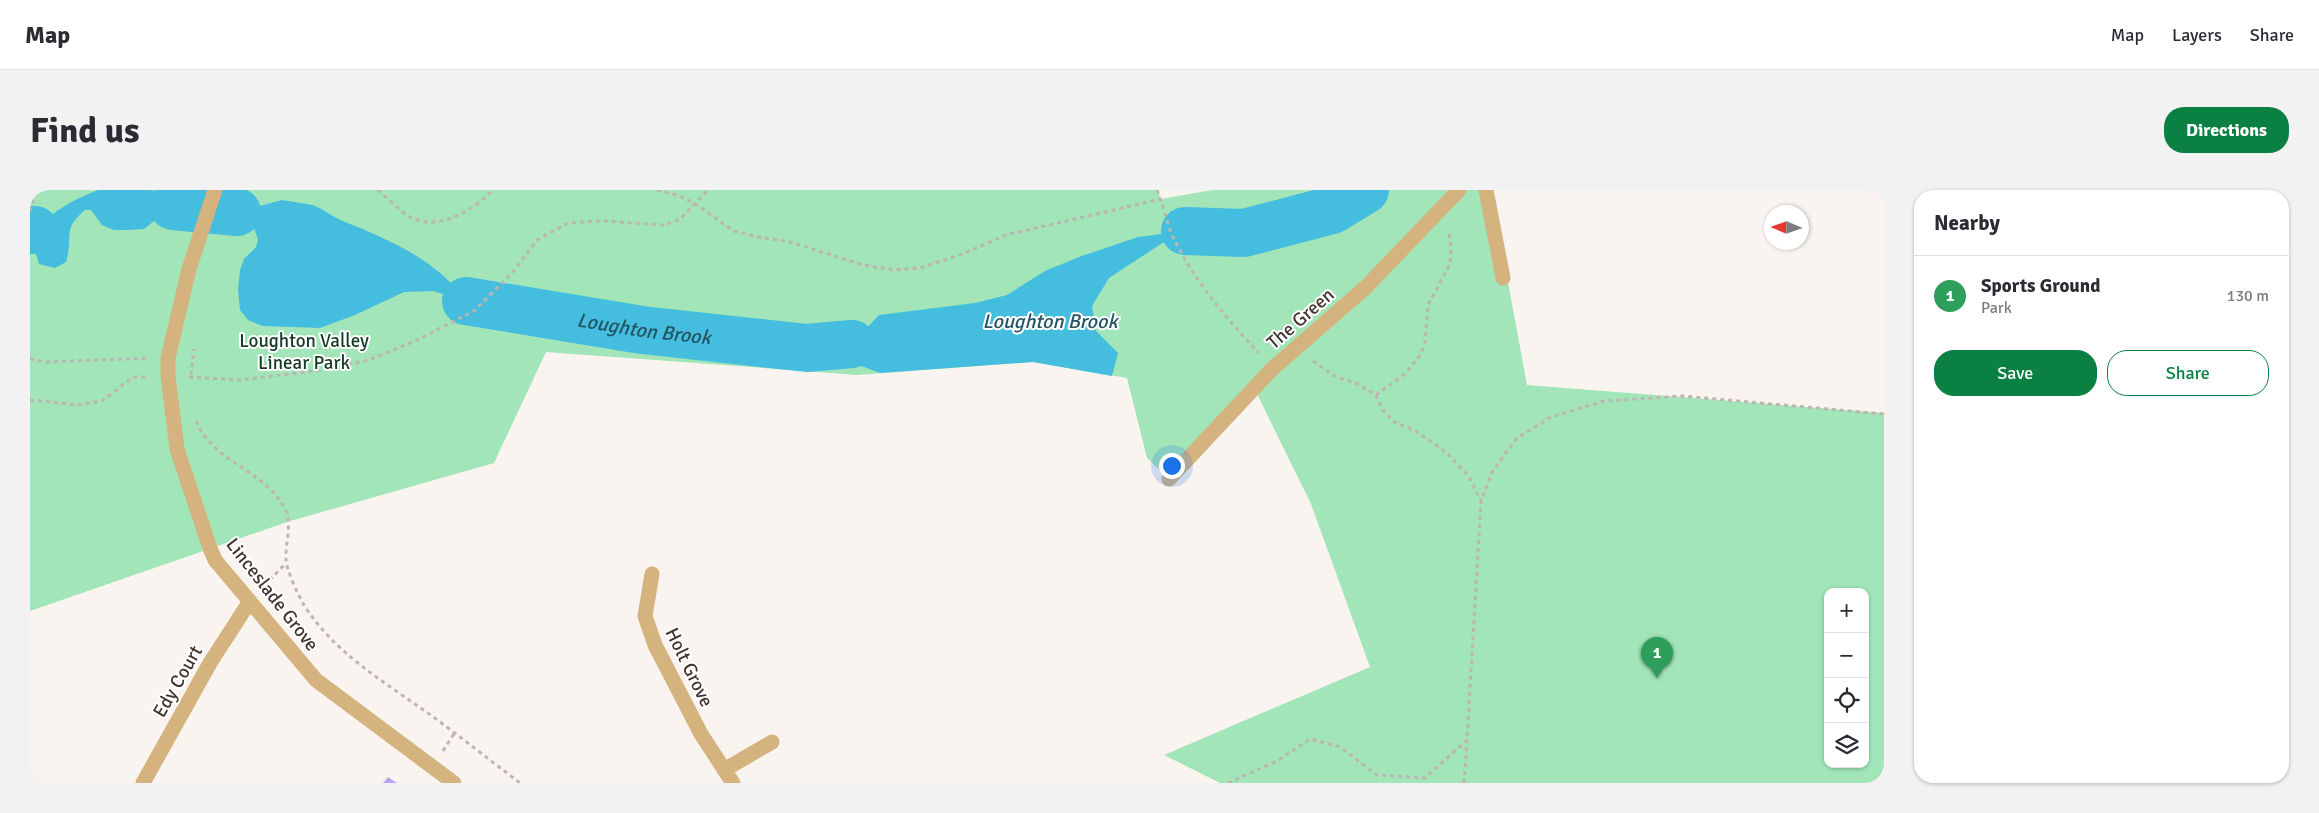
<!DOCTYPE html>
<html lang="en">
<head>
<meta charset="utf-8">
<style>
	:root { --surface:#fff; --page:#f2f2f3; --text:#2b2b33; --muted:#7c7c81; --line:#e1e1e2; --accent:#0b8043 }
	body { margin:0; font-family:Signika,sans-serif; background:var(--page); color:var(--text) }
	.controls { position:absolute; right:15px; bottom:15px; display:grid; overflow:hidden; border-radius:10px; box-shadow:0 1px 4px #0004 }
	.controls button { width:45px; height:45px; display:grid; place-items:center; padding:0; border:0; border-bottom:1px solid var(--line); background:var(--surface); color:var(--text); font:25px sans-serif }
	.compass { position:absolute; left:1734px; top:15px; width:45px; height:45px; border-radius:50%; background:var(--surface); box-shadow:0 1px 4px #0004; rotate:272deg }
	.you { position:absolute; left:1141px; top:275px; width:18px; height:18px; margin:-12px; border:4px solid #fff; border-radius:50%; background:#1a73e8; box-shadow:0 0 0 8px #1a73e833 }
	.badge { display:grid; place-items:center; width:32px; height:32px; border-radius:50%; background:var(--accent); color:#fff; font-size:16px; font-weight:700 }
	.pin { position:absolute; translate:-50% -41px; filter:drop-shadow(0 1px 2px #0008) }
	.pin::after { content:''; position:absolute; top:26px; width:18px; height:15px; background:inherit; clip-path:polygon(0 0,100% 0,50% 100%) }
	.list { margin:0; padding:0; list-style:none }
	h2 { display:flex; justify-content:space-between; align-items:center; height:65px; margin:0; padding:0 20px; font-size:21px }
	h2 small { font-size:16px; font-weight:400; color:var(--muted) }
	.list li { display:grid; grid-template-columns:32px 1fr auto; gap:15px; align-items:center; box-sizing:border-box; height:80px; padding:0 20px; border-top:1px solid var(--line) }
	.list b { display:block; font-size:19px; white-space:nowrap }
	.list p { margin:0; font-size:16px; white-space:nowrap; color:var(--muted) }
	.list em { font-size:16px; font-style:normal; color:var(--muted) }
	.actions { display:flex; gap:10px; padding:15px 20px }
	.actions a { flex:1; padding:11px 0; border:1px solid var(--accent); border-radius:20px; text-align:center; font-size:18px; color:var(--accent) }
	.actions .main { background:var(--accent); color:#fff }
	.icon { flex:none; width:28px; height:28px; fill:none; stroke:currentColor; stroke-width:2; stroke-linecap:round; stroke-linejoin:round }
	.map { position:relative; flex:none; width:1854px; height:593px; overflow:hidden; border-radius:20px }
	header { display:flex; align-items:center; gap:30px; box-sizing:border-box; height:70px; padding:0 25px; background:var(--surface); border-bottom:1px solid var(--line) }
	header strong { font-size:24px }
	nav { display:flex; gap:28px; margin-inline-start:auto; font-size:18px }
	.intro { display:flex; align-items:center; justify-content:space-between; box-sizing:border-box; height:120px; padding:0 30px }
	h1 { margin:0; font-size:35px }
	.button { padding:12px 22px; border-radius:20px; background:var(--accent); color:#fff; font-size:18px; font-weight:700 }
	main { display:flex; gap:30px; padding:0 30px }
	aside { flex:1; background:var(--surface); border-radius:20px; box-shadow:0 1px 4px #0004 }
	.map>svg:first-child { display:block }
	.green { fill:#a1e5b8; fill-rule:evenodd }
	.water { fill:#44bdde }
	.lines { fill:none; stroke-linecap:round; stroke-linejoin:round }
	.river { stroke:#44bdde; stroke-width:48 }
	.building { fill:#b6a8f9 }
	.path { stroke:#bdb5b0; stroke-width:3; stroke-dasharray:4 4; stroke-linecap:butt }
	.street { stroke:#d5b37f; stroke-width:15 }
	.labels { text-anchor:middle; stroke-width:4; stroke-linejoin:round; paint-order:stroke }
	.street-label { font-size:19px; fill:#41352d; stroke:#fff }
	.park-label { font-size:19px; fill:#153a25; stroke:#fff }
	.water-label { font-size:20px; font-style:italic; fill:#225462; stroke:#fff }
</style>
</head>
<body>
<header>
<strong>Map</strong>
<nav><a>Map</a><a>Layers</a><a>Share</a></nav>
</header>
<div class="intro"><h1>Find us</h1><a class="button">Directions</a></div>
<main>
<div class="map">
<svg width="1854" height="593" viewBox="0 0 1854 593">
	<rect width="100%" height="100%" fill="#faf4f0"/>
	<path class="green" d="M0,0h1127l4,9 51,-9h279l36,195 357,28v370h-664l-56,-28 206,-88 -59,-163 -56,-114 -86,89 -22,-21 -20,-80 -94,-16 -176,13 -311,-23 -52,111 -207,59 -257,89zM1798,402h37v172h-37z"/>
	<path class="water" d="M68,0h53l13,3 9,13 -29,23 -17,1h-13l-12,-5 -11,-15h-6c-24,20 -11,27 -19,52l-11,6 -16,-4 -5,-17 1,-17c18,-19 39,-31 63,-40z
		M252,10c10,2 21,3 30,5 11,3 20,12 31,16 46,19 93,38 123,80l-33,-10 -29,1 -49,23 -35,13 -57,-2 -15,-6 -8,-10 -2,-20 2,-20 4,-11 12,-12 2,-7 -5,-15 -15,-4 -1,-9z
		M1155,41l-18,9 -58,38 -17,28 4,25 22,22 -6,23 -79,-14 -153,11 -21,-8 -7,-21 27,-29 96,-12 32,-8 38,-24 34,-14 59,-20z"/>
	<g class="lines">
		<g class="river">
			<path d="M143,16l64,6"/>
			<path d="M0,40h5"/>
			<path d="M1155,41l59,2 88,-23 33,-20"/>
			<path id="s1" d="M436,111l176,29 165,18 45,-4"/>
		</g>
	</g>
	<path class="building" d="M358,587l9,6h-14z"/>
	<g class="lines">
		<path class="path" d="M348,0c9,8 19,18 29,25 28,19 67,-5 86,-25
			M627,0l20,5 17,8 40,28 28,7 25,3 76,24 32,5 25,-2 45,-15 41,-18 155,-36
			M1127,0c7,17 10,36 18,51 19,39 54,81 84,112
			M0,21l7,-21
			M0,169l16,3 103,-4
			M1283,171l23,16 20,6 20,12 7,15 11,12 20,8 32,22 23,25 12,24
			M161,185l3,-26
			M159,187l52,3 73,-9 55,-11 48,-20 57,-29 39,-39 24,-32 31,-17 34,-2 63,4 15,-6 28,-29
			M1346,205l29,-21 16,-20 4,-11 3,-38 22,-41 1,-15 -2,-19
			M0,210l48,5 24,-4 31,-24h15
			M166,231c18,43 71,49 90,90 6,12 -1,35 0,49 0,9 13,37 18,45 31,49 82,78 128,111 30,22 59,45 88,67
			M234,396l22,-23
			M413,561l12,-19
			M1198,593l49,-22 33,-22 30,8 37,28 48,3 42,-38 14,-239 11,-29 24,-33 35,-22 53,-16 78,-5 202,18
			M1434,593l3,-42"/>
		<path class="street" d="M185,0l-26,79 -21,89v18l9,73 33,99 5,12 101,120 138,103
			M1456,0l17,88
			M1139,289l104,-111 92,-80 94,-98
			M622,384l-7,42 10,29 46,89 32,49
			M694,580l48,-28
			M113,593l67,-120 40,-62"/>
	</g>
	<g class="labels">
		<g class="street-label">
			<text transform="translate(1270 128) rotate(-41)" y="7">The Green</text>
			<text transform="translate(243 404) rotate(52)" y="7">Linceslade Grove</text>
			<text transform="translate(660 477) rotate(64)" y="7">Holt Grove</text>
			<text transform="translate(147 491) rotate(-60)" y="7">Edy Court</text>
		</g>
		<g class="park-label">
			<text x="274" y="157">Loughton Valley<tspan x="274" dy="22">Linear Park</tspan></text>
		</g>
		<g class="water-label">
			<text x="1020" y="138">Loughton Brook</text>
			<text dy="7" stroke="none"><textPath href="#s1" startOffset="180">Loughton Brook</textPath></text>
		</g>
	</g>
</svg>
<div class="controls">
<button>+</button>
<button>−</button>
<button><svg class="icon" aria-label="locate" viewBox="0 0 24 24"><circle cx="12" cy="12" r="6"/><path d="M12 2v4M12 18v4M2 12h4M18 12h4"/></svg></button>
<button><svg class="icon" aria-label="layers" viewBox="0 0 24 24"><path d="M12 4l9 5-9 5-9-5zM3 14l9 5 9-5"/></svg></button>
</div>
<svg class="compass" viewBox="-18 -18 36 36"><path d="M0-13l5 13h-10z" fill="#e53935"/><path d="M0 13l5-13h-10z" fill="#7c7c81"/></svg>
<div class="you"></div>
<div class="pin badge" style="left:1627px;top:488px;background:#2e9e5b">1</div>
</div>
<aside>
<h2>Nearby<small></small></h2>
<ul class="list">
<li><span class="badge" style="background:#2e9e5b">1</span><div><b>Sports Ground</b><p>Park</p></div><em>130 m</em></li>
</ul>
<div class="actions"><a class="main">Save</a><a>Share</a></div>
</aside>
</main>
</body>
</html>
